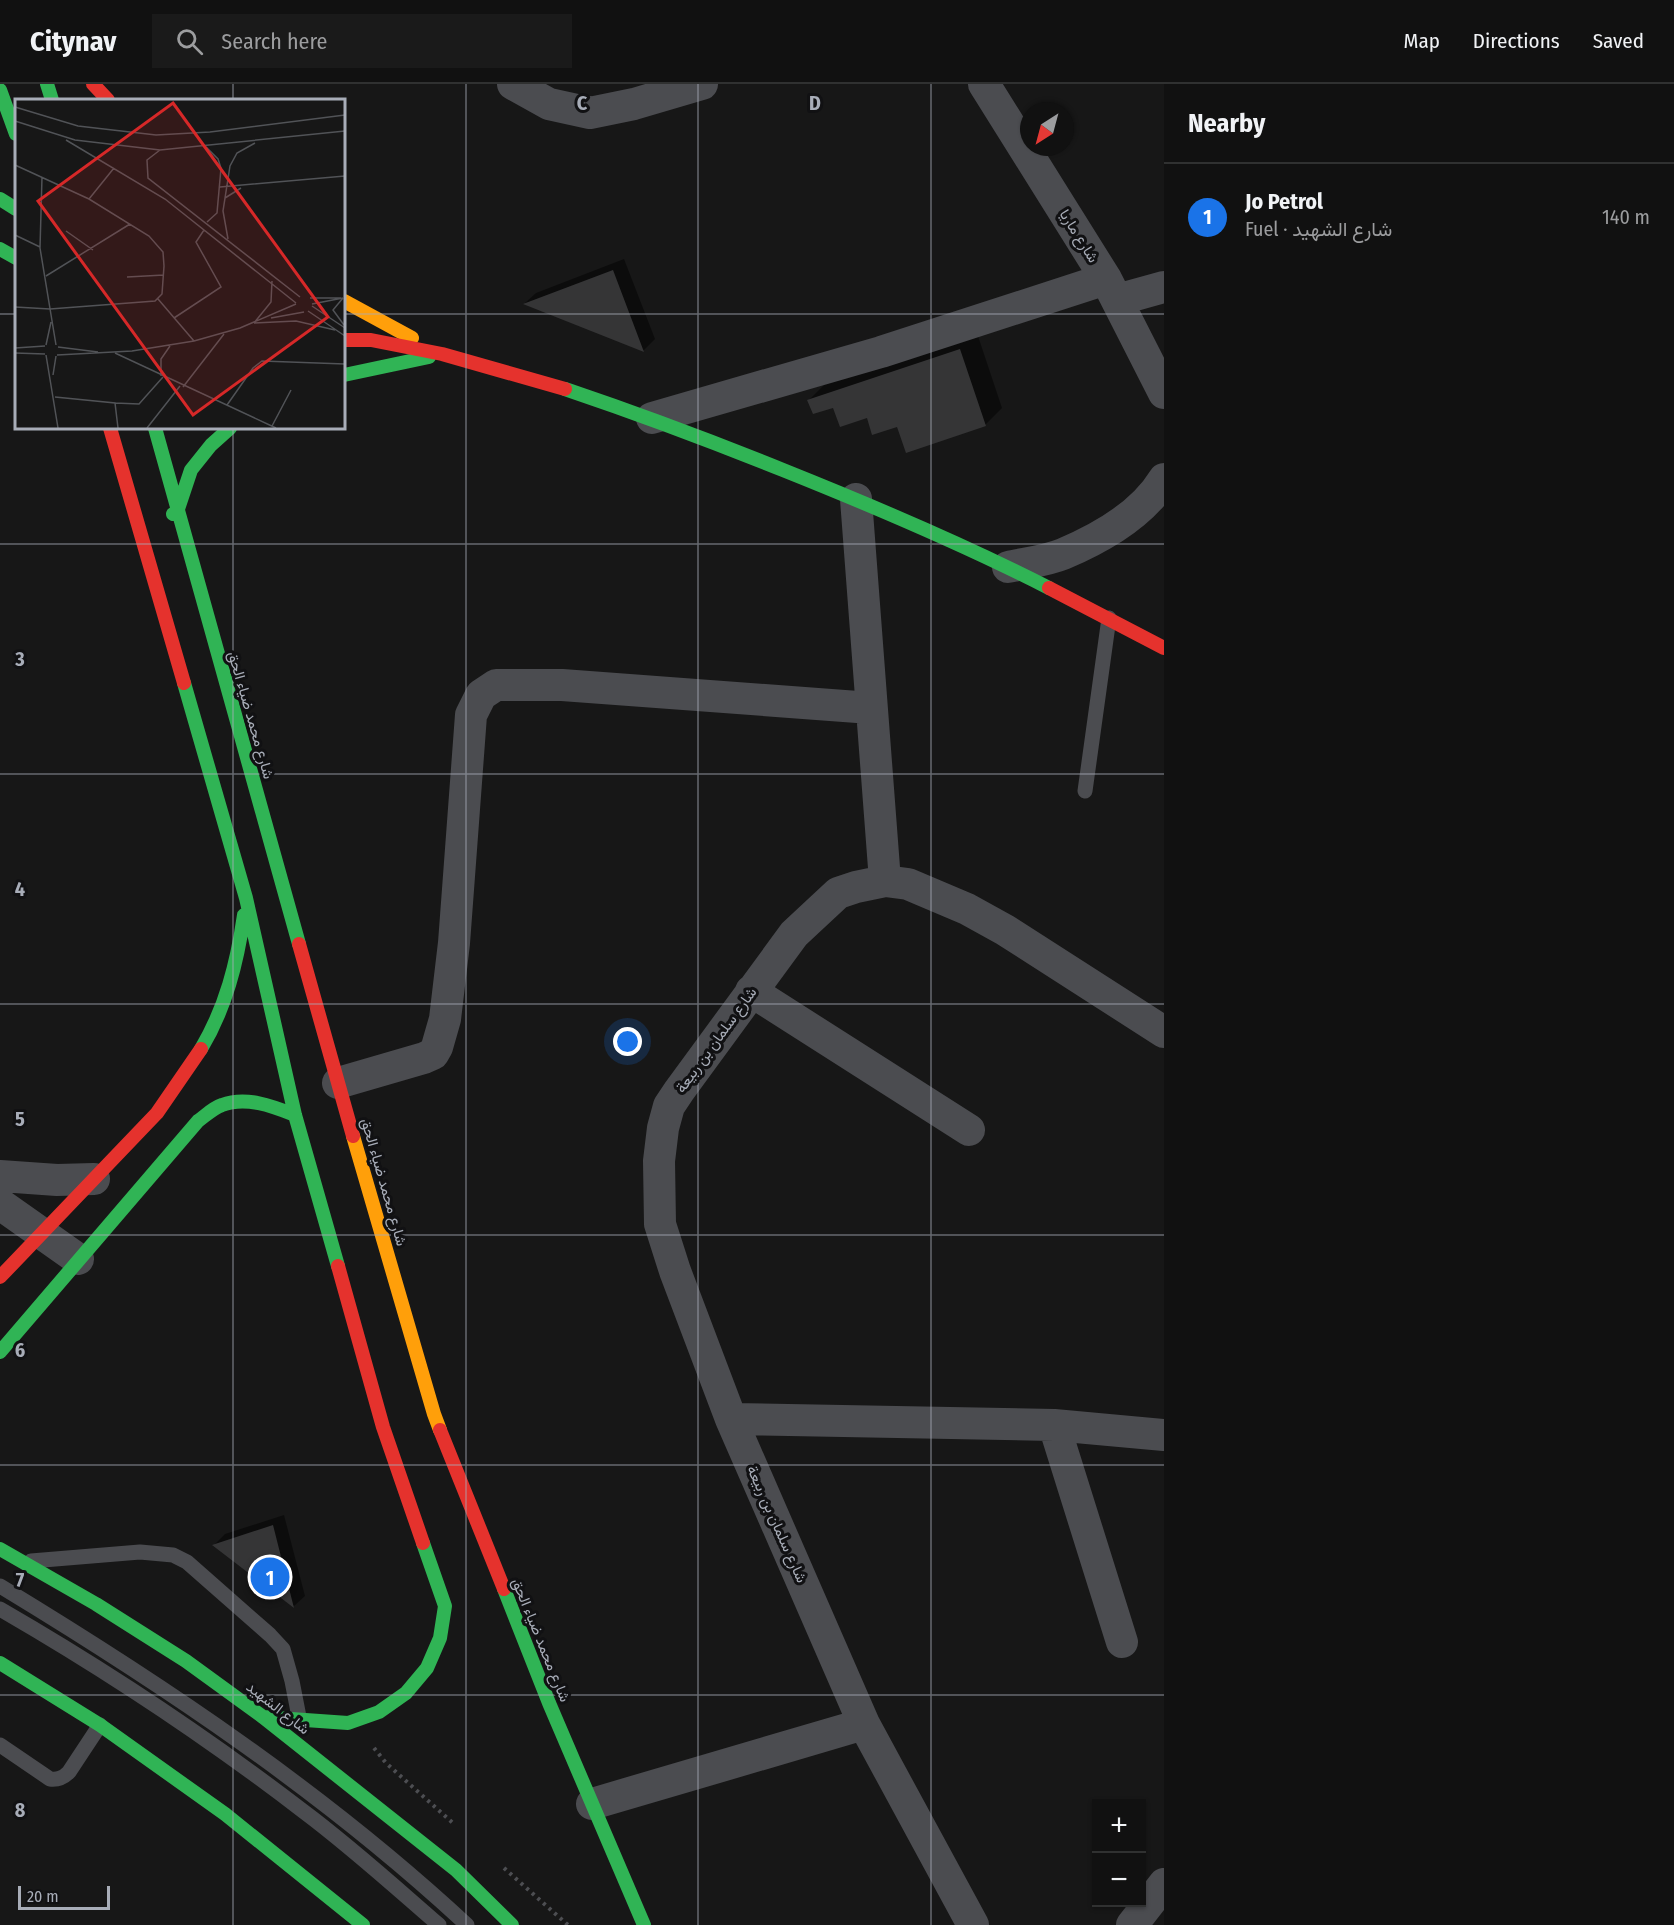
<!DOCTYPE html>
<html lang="en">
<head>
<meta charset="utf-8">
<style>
	:root { --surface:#111; --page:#1a1a1a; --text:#f1f3f6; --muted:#9c9d9f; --line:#303131; --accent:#1a73e8 }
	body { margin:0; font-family:"Fira Sans Condensed",Vazirmatn,sans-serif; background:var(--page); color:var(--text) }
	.controls { position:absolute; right:18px; bottom:18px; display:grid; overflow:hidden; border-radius:0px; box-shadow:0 2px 4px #0004 }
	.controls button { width:54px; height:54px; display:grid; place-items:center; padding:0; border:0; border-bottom:2px solid var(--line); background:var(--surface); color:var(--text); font:30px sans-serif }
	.compass { position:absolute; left:1020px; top:18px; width:54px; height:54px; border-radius:50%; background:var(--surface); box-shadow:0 2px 4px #0004; rotate:216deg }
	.scale { position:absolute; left:18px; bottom:15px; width:92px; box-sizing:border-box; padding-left:6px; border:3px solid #a8adb8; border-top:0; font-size:16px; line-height:21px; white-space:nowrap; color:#a8adb8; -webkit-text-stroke:4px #111113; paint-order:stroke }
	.you { position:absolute; left:628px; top:958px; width:21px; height:21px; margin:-15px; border:4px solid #fff; border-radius:50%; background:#1a73e8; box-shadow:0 0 0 9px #1a73e833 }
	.badge { display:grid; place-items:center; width:39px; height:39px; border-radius:50%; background:var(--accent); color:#fff; font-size:20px; font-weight:700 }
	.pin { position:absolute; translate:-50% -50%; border:3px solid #fff; box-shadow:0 2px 6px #0006 }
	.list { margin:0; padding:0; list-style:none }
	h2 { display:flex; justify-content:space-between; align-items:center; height:78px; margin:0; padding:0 24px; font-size:26px }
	h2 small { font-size:20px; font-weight:400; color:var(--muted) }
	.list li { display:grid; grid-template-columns:39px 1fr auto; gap:18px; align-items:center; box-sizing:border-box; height:108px; padding:0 24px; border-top:2px solid var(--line) }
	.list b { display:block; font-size:22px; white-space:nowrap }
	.list p { margin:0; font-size:20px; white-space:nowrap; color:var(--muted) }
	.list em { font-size:20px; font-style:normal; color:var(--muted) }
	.icon { flex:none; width:33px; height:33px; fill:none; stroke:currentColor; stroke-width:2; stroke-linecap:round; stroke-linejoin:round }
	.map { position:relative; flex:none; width:1164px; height:1841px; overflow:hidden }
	header { display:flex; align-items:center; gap:36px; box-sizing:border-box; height:84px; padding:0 30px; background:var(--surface); border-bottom:2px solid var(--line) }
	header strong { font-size:28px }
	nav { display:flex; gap:33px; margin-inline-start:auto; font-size:21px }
	.search { width:420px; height:54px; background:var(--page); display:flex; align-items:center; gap:15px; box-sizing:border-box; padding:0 21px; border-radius:0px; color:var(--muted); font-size:22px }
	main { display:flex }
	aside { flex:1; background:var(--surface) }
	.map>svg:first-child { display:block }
	.shadow { fill:#0007 }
	.building { fill:#353536 }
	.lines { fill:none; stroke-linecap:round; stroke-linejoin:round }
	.path { stroke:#4d4e52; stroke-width:4; stroke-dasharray:3 4.5; stroke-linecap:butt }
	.lane { stroke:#4b4c50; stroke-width:15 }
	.street { stroke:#4b4c50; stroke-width:32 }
	.fast { stroke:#30b455; stroke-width:14 }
	.slow { stroke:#ff9f0a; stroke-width:14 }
	.jam { stroke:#e5322d; stroke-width:14 }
	.grid { fill:none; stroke:#a8adb8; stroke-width:1.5; stroke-opacity:0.55 }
	.labels { text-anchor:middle; stroke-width:6; stroke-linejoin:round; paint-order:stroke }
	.street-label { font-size:15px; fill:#a8adb8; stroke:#111113 }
	.inset-road { fill:none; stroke:#515357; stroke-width:1.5 }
	.view { fill:#d62828; fill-opacity:0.15; stroke:#d62828; stroke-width:3 }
	.inset-edge { fill:none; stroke:#a8adb8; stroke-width:3 }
	.grid-label { font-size:20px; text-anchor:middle; font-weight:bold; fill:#a8adb8; stroke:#111113; stroke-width:6; stroke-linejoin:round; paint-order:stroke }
</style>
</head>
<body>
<header>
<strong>Citynav</strong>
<div class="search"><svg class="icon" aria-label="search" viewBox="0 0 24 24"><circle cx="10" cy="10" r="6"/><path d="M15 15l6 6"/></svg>Search here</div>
<nav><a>Map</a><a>Directions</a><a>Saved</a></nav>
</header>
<main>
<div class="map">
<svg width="1164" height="1841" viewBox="0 0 1164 1841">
	<rect width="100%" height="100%" fill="#171717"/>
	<path class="shadow" d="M624,175l31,80 -11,11 -119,-47 11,-10z
		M977,249l25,75 -16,16 -79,27 -9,-26 -89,-25 17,-17z
		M284,1431l21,81 -11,10 -80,-61 11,-11z"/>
	<path class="building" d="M613,186l31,82 -121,-48z
		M960,265l26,77 -80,27 -9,-26 -25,8 -5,-17 -27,9 -7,-19 -20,6 -6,-14z
		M273,1441l21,83 -82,-63z"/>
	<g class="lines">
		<path class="path" d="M374,1664l12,15 69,62
			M504,1784l64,57"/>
		<path class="lane" d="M1085,707l24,-173
			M31,1477l109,-9 33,3 14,7 83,73 13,14 9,32 8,41
			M0,1502c165,100 326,208 467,339
			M0,1525c104,60 208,129 303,202 47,35 91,75 136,114
			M0,1661l50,34c8,1 13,-1 19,-7l31,-47"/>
		<path class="street" d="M513,0l36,20 41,9 44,-9 68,-20
			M984,0l122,195 58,114
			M1117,216l47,-13
			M652,334l229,-66 225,-73
			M856,415l29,382
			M1008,483c18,-4 38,-6 55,-13 38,-16 79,-39 101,-75
			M751,907l218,139
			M338,999l86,-25 9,-4 4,-7 8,-28 9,-76 17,-228 10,-20 15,-10h66l309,23
			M0,1092l57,4 37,-1
			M0,1120l78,55
			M731,1335l323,6 110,10
			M1054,1341l68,217
			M592,1720l272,-80
			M973,1841l-109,-201 -133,-305 -56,-148 -15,-47 -1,-63 4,-33 6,-22 10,-15 115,-157 44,-41 18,-6 29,-6 23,3 59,25 38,21 159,102
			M1132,1841l32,-41"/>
		<path class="fast" d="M47,0l5,16
			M0,6l16,44
			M0,115l16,10
			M0,165l16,9
			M344,291l85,-18
			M565,305c74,25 146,52 218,81 90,36 180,74 266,118
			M155,344l144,516
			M173,430l4,-2 14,-42 20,-25 19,-17
			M184,599l62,215 49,217 43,151
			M201,965c25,-42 36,-86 43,-134
			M0,1268l198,-231c7,-5 15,-13 24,-16 24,-9 50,1 73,10
			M0,1465l96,55 90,57 77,56 193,153 56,55
			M504,1505l45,114 95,222
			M0,1579l100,62 125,89 138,111
			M263,1633l85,6 31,-11 27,-19 21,-25 13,-30 5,-32 -22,-63"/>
		<path class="slow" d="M344,217l68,37
			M353,1052l81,278 6,16"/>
		<path class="jam" d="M93,0l15,16
			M344,256h27l71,14 123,35
			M110,344l74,255
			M1049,504l115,60
			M299,860l54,192
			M338,1182l45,161 40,116
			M0,1193l157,-164 44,-64
			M440,1346l64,159"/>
	</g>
	<path class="grid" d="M233,0v16M466,0v1841M698,0v1841M931,0v1841M0,230h16M344,230h820M233,344v1497M0,460h1164M0,690h1164M0,920h1164M0,1151h1164M0,1381h1164M0,1611h1164"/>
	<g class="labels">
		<g class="street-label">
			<text transform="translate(1079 152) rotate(58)" y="5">شارع ماريا</text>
			<text transform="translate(251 631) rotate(74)" y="5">شارع محمد ضياء الحق</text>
			<text transform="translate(716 956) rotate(-54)" y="5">شارع سلمان بن ربيعة</text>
			<text transform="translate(384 1098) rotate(74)" y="5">شارع محمد ضياء الحق</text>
			<text transform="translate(777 1440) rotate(66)" y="5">شارع سلمان بن ربيعة</text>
			<text transform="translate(541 1556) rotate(68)" y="5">شارع محمد ضياء الحق</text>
			<text transform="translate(278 1624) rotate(38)" y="5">شارع الشهيد</text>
		</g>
	</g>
	<g transform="translate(15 15)">
		<rect width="330" height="330" fill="#171717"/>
		<path class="inset-road" d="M0,8l63,19 78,9 54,-3 135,-17M0,22l60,19 85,10 185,-19M51,41l99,59 131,104M191,48l12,12 3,9 -4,45 -10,9M145,51l-13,10 1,18 152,119M0,66l74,34 60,37 14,16 1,14 -2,28 -7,7 -105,8 -35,-2M27,78l-2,71 16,97M205,88l125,-11M210,99l16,-10M74,100l25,-31M51,132l27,19M0,136l25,12M213,140l-5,-28 7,-45 7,-13 18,-10M31,177l84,-52M112,178l37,-2M295,199h31M328,199l-10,12 11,15M143,200l36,42M297,205l31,-6M297,207l33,22M293,212l37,25M159,219l47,-31 -25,-45 8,-12M256,219l33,-6M239,224l42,-2 39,9M239,224l17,-21 1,-21M31,246l5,-23M43,248l40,5M0,249l30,-2M0,254l30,1M100,254l161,75M31,256l12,73M42,256l75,-4 62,-10 46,-13 56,-24M38,276l3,-19M146,277v-17l9,-13M168,288l41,-53M40,298l60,6 3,25M100,304l24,1 24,-27M212,306l26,-37 9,-7 83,3M257,327l19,-36M132,329l33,-42"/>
		<path class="view" d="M158,4l155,214 -135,98 -155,-214z"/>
		<rect width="330" height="330" class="inset-edge"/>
	</g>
	<g class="grid-label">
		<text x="582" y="26">C</text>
		<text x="815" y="26">D</text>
		<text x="20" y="582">3</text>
		<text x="20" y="812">4</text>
		<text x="20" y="1042">5</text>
		<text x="20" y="1273">6</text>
		<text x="20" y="1503">7</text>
		<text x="20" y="1733">8</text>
	</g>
</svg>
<div class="controls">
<button>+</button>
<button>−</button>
</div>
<svg class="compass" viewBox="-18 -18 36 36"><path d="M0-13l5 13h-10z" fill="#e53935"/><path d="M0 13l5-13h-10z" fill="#9c9d9f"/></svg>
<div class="scale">20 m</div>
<div class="you"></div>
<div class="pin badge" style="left:270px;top:1493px">1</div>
</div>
<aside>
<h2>Nearby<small></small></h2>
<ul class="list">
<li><span class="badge">1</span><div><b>Jo Petrol</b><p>Fuel · شارع الشهيد</p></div><em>140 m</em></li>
</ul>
</aside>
</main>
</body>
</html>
